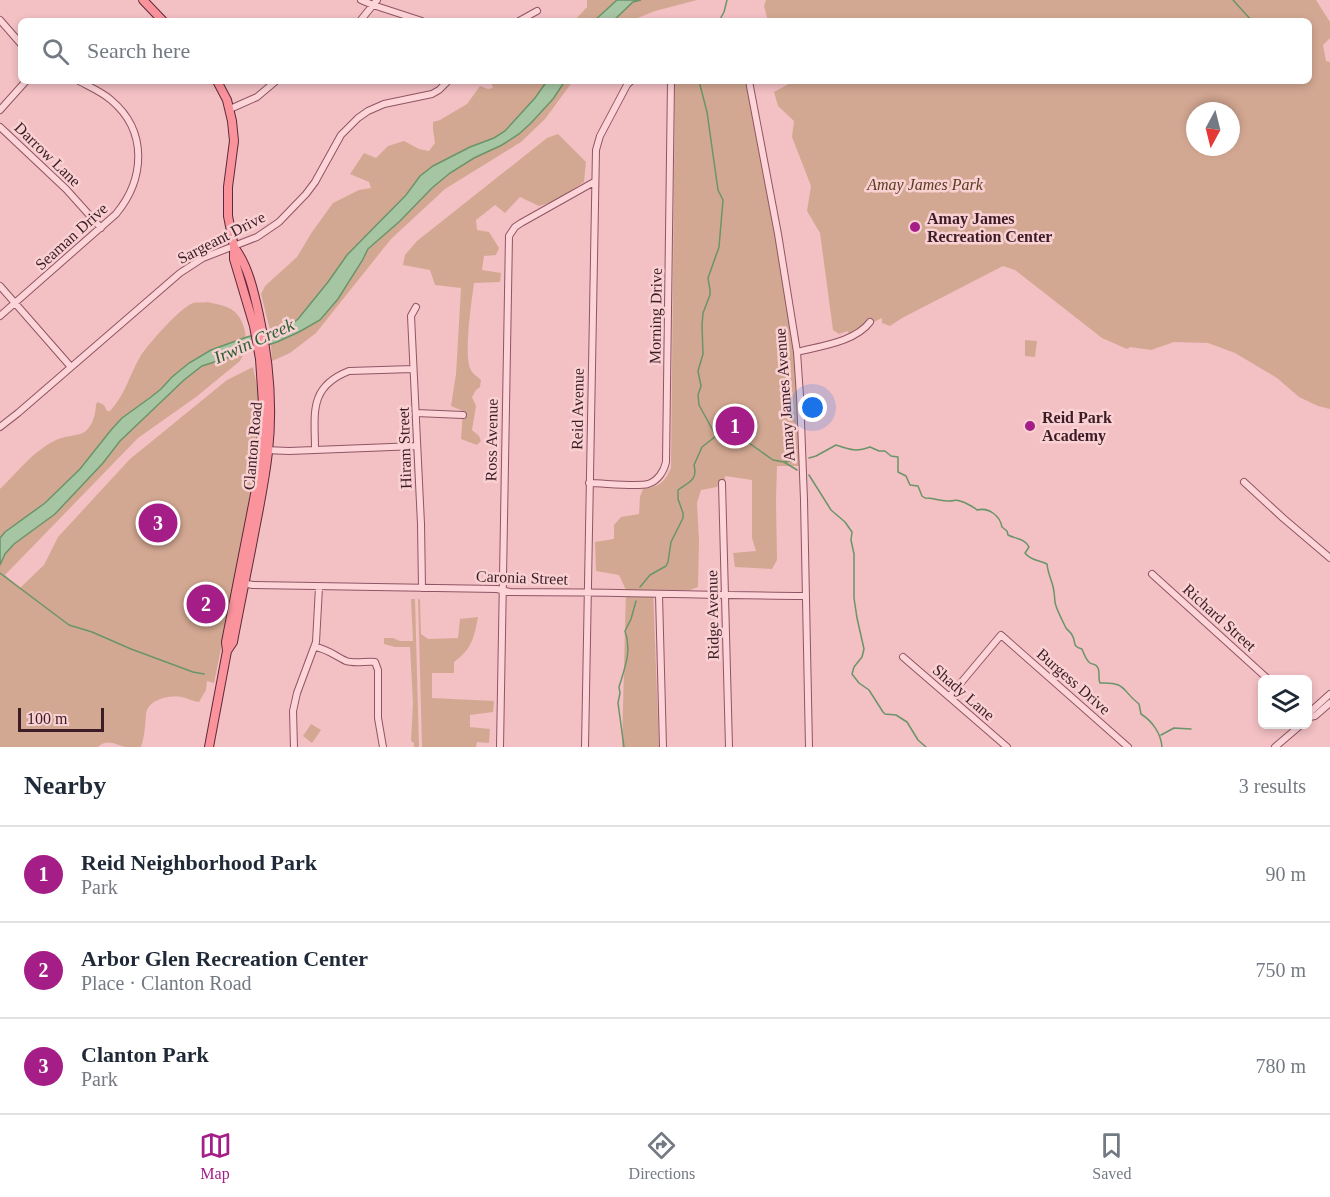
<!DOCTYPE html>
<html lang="en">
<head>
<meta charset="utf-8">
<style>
	:root { --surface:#fff; --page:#f2f2f3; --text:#1f2937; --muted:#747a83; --line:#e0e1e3; --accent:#a51e88 }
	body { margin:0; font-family:Georgia,serif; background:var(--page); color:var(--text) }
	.controls { position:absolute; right:18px; bottom:18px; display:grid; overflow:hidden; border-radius:9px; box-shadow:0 3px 9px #0003 }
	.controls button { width:54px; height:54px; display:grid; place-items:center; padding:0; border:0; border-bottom:2px solid var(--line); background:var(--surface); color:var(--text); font:30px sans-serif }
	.compass { position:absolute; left:1186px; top:102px; width:54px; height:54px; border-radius:50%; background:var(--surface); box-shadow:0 3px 9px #0003; rotate:187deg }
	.scale { position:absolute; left:18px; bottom:15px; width:86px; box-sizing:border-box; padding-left:6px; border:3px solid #3c1c25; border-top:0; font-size:16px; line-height:21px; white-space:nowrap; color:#3c1c25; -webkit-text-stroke:4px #f9d1d3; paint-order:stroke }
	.you { position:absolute; left:813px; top:408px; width:21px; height:21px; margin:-15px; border:4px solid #fff; border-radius:50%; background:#1a73e8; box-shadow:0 0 0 9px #1a73e833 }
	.badge { display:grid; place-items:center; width:39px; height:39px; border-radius:50%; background:var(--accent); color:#fff; font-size:20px; font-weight:700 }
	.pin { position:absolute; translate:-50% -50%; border:3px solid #fff; box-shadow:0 2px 6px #0006 }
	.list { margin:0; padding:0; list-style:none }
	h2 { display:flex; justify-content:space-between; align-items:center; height:78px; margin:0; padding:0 24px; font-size:26px }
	h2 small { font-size:20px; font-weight:400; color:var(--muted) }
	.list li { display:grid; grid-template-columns:39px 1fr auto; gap:18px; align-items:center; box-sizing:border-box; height:96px; padding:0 24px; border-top:2px solid var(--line) }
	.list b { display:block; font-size:22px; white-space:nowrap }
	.list p { margin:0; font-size:20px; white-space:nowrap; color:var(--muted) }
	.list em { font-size:20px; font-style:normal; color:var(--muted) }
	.icon { flex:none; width:33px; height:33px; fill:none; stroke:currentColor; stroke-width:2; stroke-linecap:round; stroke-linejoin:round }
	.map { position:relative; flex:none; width:1330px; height:747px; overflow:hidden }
	.search { position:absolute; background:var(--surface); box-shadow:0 3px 9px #0003; left:18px; right:18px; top:18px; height:66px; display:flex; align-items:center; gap:15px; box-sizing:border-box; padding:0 21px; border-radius:9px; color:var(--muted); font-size:22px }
	.sheet { height:366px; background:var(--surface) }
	nav { display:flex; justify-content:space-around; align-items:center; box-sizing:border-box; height:84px; border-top:2px solid var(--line); background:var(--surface); font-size:16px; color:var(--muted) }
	nav a { display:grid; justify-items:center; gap:3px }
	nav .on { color:var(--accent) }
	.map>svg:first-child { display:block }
	.green { fill:#d3a892; fill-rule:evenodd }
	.water { fill:#a6c5a3; stroke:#6a9469; stroke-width:1.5 }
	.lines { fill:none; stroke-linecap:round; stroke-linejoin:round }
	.stream { stroke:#6a9469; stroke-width:1.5 }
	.minor-casing { stroke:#8f5564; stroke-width:8 }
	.major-casing { stroke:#5c2a3a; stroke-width:10 }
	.minor { stroke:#fdd4d8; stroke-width:6 }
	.major { stroke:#fb939d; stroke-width:8 }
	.poi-dot { fill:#a51e88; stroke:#f9d1d3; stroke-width:2 }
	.labels { text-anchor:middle; stroke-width:5; stroke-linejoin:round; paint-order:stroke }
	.street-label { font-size:16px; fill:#3c1c25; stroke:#f9d1d3 }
	.park-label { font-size:16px; font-style:italic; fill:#5b3c20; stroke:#f9d1d3 }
	.poi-label { font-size:16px; font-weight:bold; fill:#3c1c25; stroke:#f9d1d3; text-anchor:start }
	.water-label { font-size:18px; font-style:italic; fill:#295e31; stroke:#f9d1d3 }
</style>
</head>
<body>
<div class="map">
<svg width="1330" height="747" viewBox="0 0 1330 747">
	<rect width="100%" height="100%" fill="#f3c0c4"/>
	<path class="green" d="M587,0h30l-23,21h-20l13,-14z
		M641,0h56l-42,11 -25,10h-17l20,-19z
		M766,0h550l14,22v16l-7,7 3,16 4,1v347l-12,-3 -19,-9 -22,-19 -42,-25 -27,-10 -34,-1 -23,8 -21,-3 -3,2 -25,-11 -87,-68 -12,-4 -101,52 -12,8 -8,-3v-5l-33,16 -1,-3 -9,3 -6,-4 -13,-97 -13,-22 4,-25 -19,-49 2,-16 -16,-15 -4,-14 20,-11h515v-60h-541l-4,-15zM1195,111h36v36h-36z
		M488,81h59l-12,17 -30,33 -11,7 -24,9 -37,19 -13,10 -14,18 -59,61 -19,27 -30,37 -5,4 -23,7 -9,-36 4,-8 32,-29 15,-25 21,-29 26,-13 12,-2 -2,-6 -19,-8 14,-21 12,5 12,-12 16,-5 15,8 10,2 6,-8 -2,-14v-7l7,-2 27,-16 13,-18 8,3 5,-1 -2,-6z
		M565,81h8l-28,38 -24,23 -76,47 -54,50 -75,94 -26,20 -18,8 -1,-17 28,-12 52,-56 11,-15 6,-11 32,-29 32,-33 18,-15 24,-15 28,-13 17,-11 12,-11 22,-24z
		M675,81h72l47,264 4,52 1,69h-22l-1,34 1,60 -5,9 -37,-2 -2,-14 23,-2 -4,-13v-58l-27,-4v7h-6l-2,4 -16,3 -4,13 2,38 -1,46 -8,3h-37l6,157h-37l4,-157 -7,-15 -23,-4 -1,-29 19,-3v-14l7,-8 18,-3 1,-17 3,-8c16,-2 22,-7 28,-21z
		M558,134l28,28 -2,20 -29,19 -16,5 -19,-9 -15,16 -10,-8 -19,15 1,10 12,2 10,16 -3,7 -12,1 -2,14 19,3 -1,9 -26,1c-2,16 -11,75 -3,87 2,4 7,7 10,10l-1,7 -4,3 -4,7 4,9 -4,24 7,6 2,5 -4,4 -16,-6 2,-28 -12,-5 5,-32 5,-86 -26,-3 -5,-15 -27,-5 2,-10 12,-14 130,-103z
		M208,302c7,2 16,3 23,7 16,10 19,37 9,52l-44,36 -58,41 -133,137 15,13 24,-23 14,-28 72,-78 97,-79 26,-13 6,29 -2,59 -26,145 -17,83 -7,-2 -1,9 -7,12c-7,-1 -12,-4 -18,-5 -13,-2 -33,3 -35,17 -1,12 -1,21 -5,33 -4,0 -10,0 -15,0 -11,-2 -18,-9 -28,0h-98v-258c18,-17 33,-38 56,-49 8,-4 19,-4 27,-7 9,-5 13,-19 13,-29l2,-2 6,3 3,6h3c15,-16 19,-35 30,-54 7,-12 40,-49 53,-54 4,-1 10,0 15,-1z
		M1025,340l12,1 -2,16 -10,-1z
		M418,598l2,2 1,34 7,5 30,-1 2,-19 18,-2c-4,21 -6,32 -24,45v11h-22v25l62,3 -1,11 -23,3v12l20,2 -1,14 -12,-1 -1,5h-54z
		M411,599h4l4,148h-5v-4l-3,-2 2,-38 -3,-56h-15l-11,-3v-6h9l7,3h13z
		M311,724l10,6 -9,13 -9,-7z"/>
	<path class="water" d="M617,0h24l-8,2 -20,19h-19z
		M547,81h18l-12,18 -22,24 -12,11 -17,11 -28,13 -24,15 -18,15 -32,33 -32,28 -6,12 -24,38 -18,21 -21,12 -22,10 -75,24 -18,14 -64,61 -17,22 -48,51 -41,30 -9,10 -5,11v-27l5,-6 40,-29 35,-34 31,-39 11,-12 29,-21 10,-8 11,-12 17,-14 22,-13 33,-12 49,-15 5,-4 30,-37 19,-27 59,-60 14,-19 13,-10 37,-19 24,-9 11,-7 30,-33z"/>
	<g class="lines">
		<path class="stream" d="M1233,0l19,21
			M719,21l5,-9 3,-12
			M699,81l8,31 11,78 5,10 -4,47 -11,31 2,12v5l-7,18 -1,12 1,29 -5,17 3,15 -3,9 1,10 17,31
			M809,458l7,-2 20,-11c15,5 20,7 34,2l9,4h6l6,5 7,1v15l8,4 4,9 8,1 4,10 3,2c8,0 16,3 25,3 4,0 6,-2 10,0 4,1 14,6 17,9 12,-3 23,6 25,17l5,4 1,4c7,4 17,3 21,12l-4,6c6,8 14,7 22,11 1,11 6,18 7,28 1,5 0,9 2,14 2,6 7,16 10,22 2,3 5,4 6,7 5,8 -1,11 10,14 2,5 4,11 8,14 3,2 6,0 8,5 2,4 0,11 2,15 27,-1 21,7 39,21l2,10c11,7 20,19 21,33
			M784,462l12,-2
			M809,475l22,35 14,12 7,10 -1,8 3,14v44l3,20 7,31 -2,8 -8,10 -2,7 7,9 10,7 14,22 2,2 11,1 11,7 11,18 8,7
			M0,573l69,52 23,7 39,17 62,23 11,2
			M640,587l10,-12 16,-9 2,-4 3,-20 12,-24v-5l-5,-14v-9c11,-8 20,-10 16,-25l8,-18 14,-11 18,1 8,3 7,3 24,17 11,2 13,8
			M1161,735l13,-7 17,1
			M624,747l-6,-44 2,-10 -1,-6c6,-20 13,-36 6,-56l6,-12 5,-18"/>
		<defs>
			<path id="minor" d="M361,0l12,5 49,16
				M0,20l21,24
				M360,21l17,-21
				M519,21l18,-10
				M749,81l29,153 19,118 3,44 4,104 5,247
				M230,109l27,-12 19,-16
				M0,110l26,-29
				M0,127l66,62 35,39
				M0,286l71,81
				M416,307l-5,9 10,208 1,64
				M0,316l116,-102c29,-35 32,-83 -5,-114 -9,-8 -21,-13 -32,-19
				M797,352c23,-6 58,-10 73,-30
				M416,413l47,2
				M0,427l18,-14 162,-140 23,-15 54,-21 22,-15 27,-28 9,-12 26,-47 17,-17 10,-7 16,-7 48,-10 7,-4 9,-9
				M315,449c0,-35 -7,-62 34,-78l64,-2
				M265,450l24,1 128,-5
				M1244,482l39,36 47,40
				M589,483c14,0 47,4 59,1 10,-3 16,-13 18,-22l5,-381
				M722,483l7,264
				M1152,574l117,106
				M241,583l12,2 244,4 13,3c98,0 197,3 296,4
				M659,595l4,152
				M315,647c13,2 20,9 31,14 9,3 20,0 29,1l3,8v48l5,29
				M903,657l104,90
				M949,697l52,-62 127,112
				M1310,717l5,-1 15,-13
				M1308,719l2,-2v-5l20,-18
				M294,747l-1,-36 4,-18 19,-51 3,-55
				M500,747l9,-511 6,-9 6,-4 73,-41
				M585,747l11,-597 4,-14 27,-51 4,-4
				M1275,747l27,-23"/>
			<path id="major" d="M143,0l20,21
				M217,81l10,19 5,21 2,20 -6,46v29l6,31v12l20,67 6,33 3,45 -2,46 -4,34 -31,158 1,9
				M209,747l18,-96 6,-9c7,-38 15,-75 22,-113 5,-25 10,-51 13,-77 5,-46 1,-92 -9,-137 -5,-23 -11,-50 -25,-68"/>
		</defs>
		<use href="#minor" class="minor-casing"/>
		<use href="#major" class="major-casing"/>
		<use href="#minor" class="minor"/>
		<use href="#major" class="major"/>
	</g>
	<g class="poi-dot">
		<circle cx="915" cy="227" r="6"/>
		<circle cx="1030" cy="426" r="6"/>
	</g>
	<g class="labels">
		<g class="street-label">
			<text transform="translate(48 154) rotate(44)" y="6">Darrow Lane</text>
			<text transform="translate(71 236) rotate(-42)" y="6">Seaman Drive</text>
			<text transform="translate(221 237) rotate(-27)" y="6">Sargeant Drive</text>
			<text transform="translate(655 316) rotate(-89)" y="6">Morning Drive</text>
			<text transform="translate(784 395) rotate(-94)" y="6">Amay James Avenue</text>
			<text transform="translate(577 409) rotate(-89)" y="6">Reid Avenue</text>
			<text transform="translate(491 440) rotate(-89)" y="6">Ross Avenue</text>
			<text transform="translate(252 446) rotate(-85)" y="6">Clanton Road</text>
			<text transform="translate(404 448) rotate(-92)" y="6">Hiram Street</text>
			<text transform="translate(522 577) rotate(2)" y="6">Caronia Street</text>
			<text transform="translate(712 615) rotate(-91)" y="6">Ridge Avenue</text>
			<text transform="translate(1220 617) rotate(42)" y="6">Richard Street</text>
			<text transform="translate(1074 681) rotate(41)" y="6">Burgess Drive</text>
			<text transform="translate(964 692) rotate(41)" y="6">Shady Lane</text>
		</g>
		<g class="park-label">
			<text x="925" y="190">Amay James Park</text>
		</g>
		<g class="poi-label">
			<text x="927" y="224">Amay James<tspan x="927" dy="18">Recreation Center</tspan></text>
			<text x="1042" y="423">Reid Park<tspan x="1042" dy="18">Academy</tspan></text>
		</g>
		<g class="water-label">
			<text transform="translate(254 341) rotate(-24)" y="6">Irwin Creek</text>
		</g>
	</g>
</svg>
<div class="controls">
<button><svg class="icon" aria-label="layers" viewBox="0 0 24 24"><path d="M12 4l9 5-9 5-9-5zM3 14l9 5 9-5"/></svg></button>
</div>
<svg class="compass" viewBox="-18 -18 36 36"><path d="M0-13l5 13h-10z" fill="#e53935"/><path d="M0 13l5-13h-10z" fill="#747a83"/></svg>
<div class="scale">100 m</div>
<div class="you"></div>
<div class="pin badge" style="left:735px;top:426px">1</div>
<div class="pin badge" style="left:206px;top:604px">2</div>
<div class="pin badge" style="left:158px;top:523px">3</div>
<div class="search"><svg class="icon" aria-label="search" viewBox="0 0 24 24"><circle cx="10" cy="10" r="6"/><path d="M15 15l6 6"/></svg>Search here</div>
</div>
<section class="sheet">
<h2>Nearby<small>3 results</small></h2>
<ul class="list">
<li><span class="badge">1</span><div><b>Reid Neighborhood Park</b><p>Park</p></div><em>90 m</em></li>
<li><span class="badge">2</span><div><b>Arbor Glen Recreation Center</b><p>Place · Clanton Road</p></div><em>750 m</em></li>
<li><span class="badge">3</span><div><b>Clanton Park</b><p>Park</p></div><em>780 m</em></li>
</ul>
</section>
<nav>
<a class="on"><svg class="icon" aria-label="map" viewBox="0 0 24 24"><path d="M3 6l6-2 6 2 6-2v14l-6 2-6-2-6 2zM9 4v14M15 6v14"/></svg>Map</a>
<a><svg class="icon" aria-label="directions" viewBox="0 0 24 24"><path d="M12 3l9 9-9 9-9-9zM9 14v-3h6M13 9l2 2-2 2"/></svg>Directions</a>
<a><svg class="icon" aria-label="saved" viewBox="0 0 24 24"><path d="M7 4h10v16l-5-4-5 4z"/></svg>Saved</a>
</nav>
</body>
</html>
